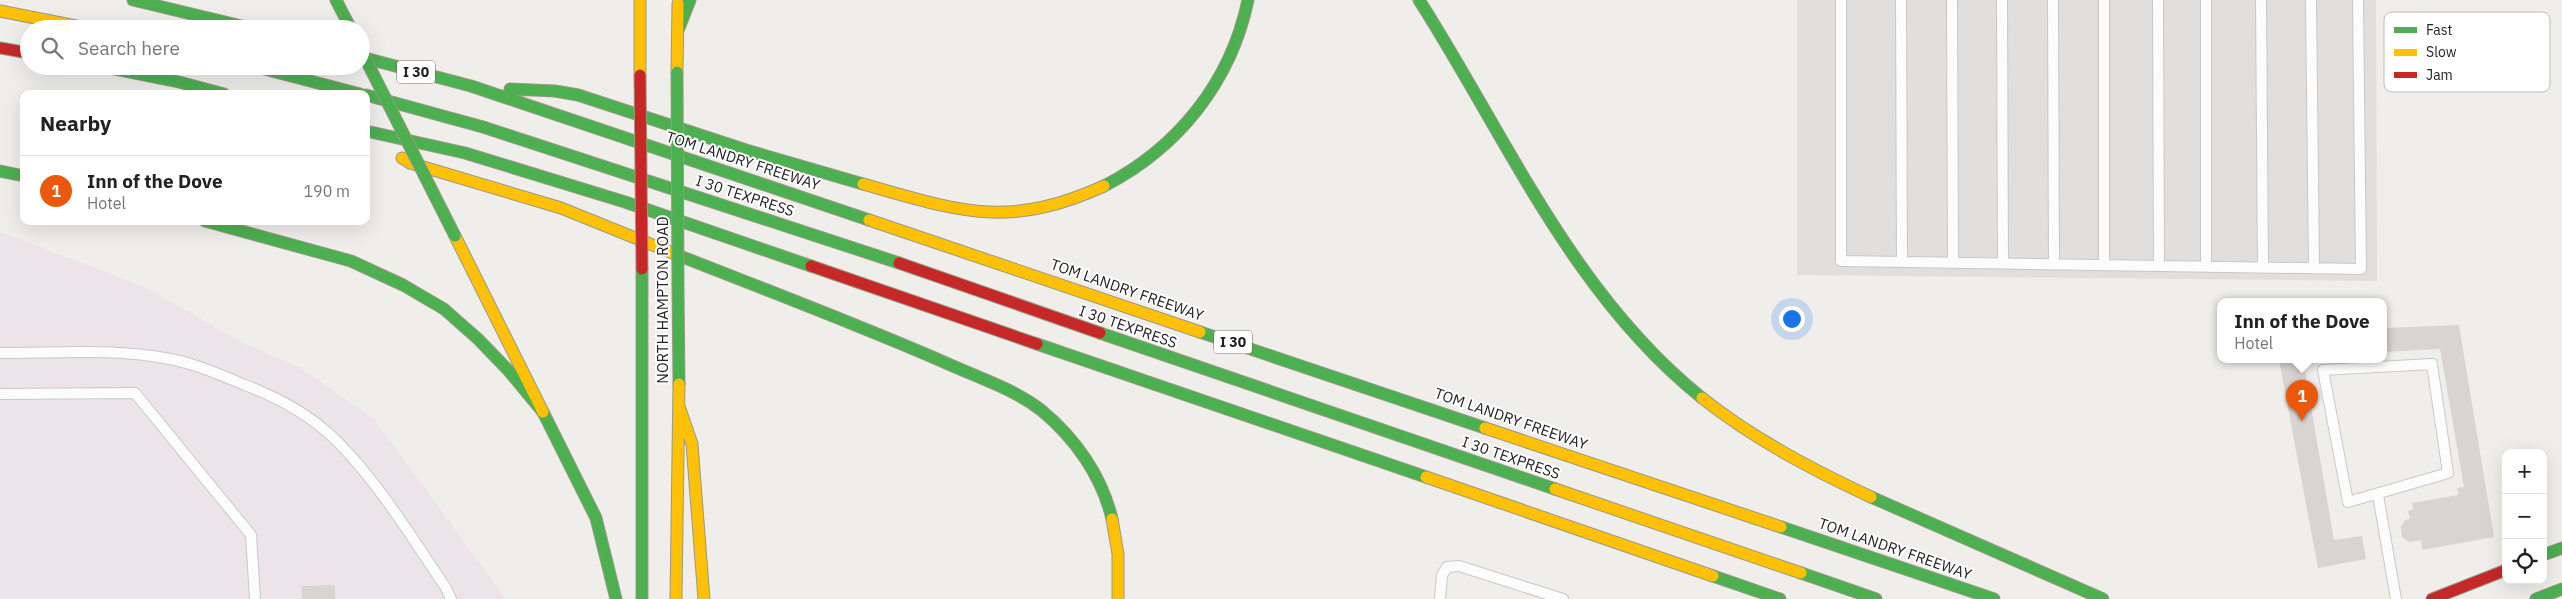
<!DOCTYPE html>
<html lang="en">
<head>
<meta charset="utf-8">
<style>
	:root { --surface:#fff; --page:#f6f6f6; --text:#222; --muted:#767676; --line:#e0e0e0; --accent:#ea580c }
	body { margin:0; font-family:"IBM Plex Sans",sans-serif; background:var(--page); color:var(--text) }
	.controls { position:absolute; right:15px; bottom:15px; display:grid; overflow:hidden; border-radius:10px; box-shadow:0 5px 20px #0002 }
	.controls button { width:45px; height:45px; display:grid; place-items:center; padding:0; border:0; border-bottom:1px solid var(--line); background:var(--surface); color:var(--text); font:25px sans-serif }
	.you { position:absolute; left:1791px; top:318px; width:18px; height:18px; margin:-12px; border:4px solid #fff; border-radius:50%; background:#1a73e8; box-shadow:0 0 0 8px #1a73e833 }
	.badge { display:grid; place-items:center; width:32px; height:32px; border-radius:50%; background:var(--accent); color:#fff; font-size:16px; font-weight:700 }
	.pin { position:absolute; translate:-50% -41px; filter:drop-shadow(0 1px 2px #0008) }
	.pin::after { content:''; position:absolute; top:26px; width:18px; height:15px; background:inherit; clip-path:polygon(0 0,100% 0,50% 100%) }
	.popup { position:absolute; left:2217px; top:298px; width:170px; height:65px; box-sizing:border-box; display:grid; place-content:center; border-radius:10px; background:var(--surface); filter:drop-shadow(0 1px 4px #0005); font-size:16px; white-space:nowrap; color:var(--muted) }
	.popup b { font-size:19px; color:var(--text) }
	.popup::after { content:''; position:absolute; left:50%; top:100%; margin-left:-10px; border:10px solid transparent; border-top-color:var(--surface) }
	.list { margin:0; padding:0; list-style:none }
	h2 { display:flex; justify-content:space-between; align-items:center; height:65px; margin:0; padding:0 20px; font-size:21px }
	h2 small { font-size:16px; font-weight:400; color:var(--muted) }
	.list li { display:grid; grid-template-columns:32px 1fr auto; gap:15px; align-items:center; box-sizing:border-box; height:70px; padding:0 20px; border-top:1px solid var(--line) }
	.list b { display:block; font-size:19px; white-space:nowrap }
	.list p { margin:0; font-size:16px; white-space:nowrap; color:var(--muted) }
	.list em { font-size:16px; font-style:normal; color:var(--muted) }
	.icon { flex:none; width:28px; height:28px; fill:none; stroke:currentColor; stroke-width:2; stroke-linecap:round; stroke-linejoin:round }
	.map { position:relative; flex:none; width:2562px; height:599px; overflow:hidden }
	.search { position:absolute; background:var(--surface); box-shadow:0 5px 20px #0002; left:20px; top:20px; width:350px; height:55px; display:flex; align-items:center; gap:12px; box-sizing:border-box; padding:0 18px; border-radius:28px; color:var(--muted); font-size:19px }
	.panel { position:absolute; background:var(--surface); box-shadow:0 5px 20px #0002; left:20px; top:90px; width:350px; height:135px; border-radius:10px }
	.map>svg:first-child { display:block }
	.industrial { fill:#ede4e9 }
	.parking { fill:#e0dfde }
	.building { fill:#d7d4d2 }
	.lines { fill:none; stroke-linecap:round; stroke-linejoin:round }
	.lane-casing { stroke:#c9c8c7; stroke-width:12 }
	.fast-casing { stroke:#999a82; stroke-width:13 }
	.slow-casing { stroke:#999a82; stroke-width:13 }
	.jam-casing { stroke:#999a82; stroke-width:13 }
	.lane { stroke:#fdfcfc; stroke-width:10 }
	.fast { stroke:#4caf50; stroke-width:11 }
	.slow { stroke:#ffc107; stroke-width:11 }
	.jam { stroke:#c62828; stroke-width:11 }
	.fast-bridge-casing { stroke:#999a82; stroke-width:13; stroke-linecap:butt }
	.jam-bridge-casing { stroke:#999a82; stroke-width:13; stroke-linecap:butt }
	.fast-bridge { stroke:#4caf50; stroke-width:11 }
	.jam-bridge { stroke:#c62828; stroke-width:11 }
	.labels { text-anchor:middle; stroke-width:4; stroke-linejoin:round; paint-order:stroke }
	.shield { fill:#fff; stroke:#646464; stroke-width:1 }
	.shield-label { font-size:14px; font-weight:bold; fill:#222 }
	.street-label { font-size:15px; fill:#222; stroke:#fff }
	.key { fill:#fff; stroke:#bdbdbd; stroke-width:1 }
	.key-label { font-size:14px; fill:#222 }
</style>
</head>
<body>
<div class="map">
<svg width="2562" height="599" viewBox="0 0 2562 599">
	<rect width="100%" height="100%" fill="#f0eeeb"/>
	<path class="industrial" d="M0,232l145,55 100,57 54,23 75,52 132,180h-506z"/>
	<path class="parking" d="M1797,0h579l1,281 -580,-6z"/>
	<path class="building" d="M2459,325l35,212 -72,13 -1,-10 -12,2 -7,-5 -1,-10 4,-7 5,-1 -2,-8 5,-1 -1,-7 46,-8 -1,-7 7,-1 -24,-138 -57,3v-24z
		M2279,360h24l31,180 28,-4 4,23 -48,9z
		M335,585v14h-33v-13z"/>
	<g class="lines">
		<defs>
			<path id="lane" d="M1841,0v261l520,8 -3,-269
				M1901,0l1,261
				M1952,0l1,262
				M2002,0l1,263
				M2053,0l1,264
				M2158,0l1,266
				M2206,0v266
				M2261,0l2,267
				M2311,0l3,268
				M2104,265v-265
				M0,353c56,0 115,-5 170,6 26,5 51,16 75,26 29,11 58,26 82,47 45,40 85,106 119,156l5,11
				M2432,364l16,109 -100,29 -25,-132z
				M0,394l135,-1 116,142 4,64
				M2378,495l18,104
				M1440,599l2,-24 5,-8 12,-1 104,33"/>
			<path id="fast" d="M133,0l121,29
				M336,0l15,29
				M1419,0c87,136 153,294 283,398
				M679,28l11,-28
				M361,57l110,29 398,134
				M99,66l80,16 45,12
				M253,66l107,28
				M510,89l45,2 23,4 168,55 117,34
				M366,95l117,32 416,136
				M366,131l99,22 160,49 186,64
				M0,171l24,5
				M1104,186c74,-38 127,-104 144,-186
				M205,221l146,40 52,24 41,24 34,30 31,32 34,41 53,106 20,81
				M675,254c91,36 182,70 271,109 31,14 68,26 95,47 34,28 61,66 71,109
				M642,269v330
				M678,285l1,99
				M1200,332l285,96
				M1100,333l455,156
				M1037,344l389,133
				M1871,497l232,102
				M1781,527l213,72
				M2543,555l19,-7
				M1801,573l75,26
				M1713,576l67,23
				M2536,599l26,-10"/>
			<path id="slow" d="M640,0v75
				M0,11l91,18
				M677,72l1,-68
				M402,158l8,5 151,45 114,46
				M863,184c96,27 144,46 241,2
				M869,220l331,112
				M455,236l88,176
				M1702,398c52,41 109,71 169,99
				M679,406l13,38 12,155
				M1485,428l296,99
				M1426,477l287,99
				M1555,489l246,84
				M1112,519l6,35v45
				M676,599l3,-215"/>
			<path id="jam" d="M0,48l29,5
				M899,263l201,70
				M811,266l226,78
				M2432,599l74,-29"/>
		</defs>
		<use href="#lane" class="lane-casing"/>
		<use href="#fast" class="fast-casing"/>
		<use href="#slow" class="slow-casing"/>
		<use href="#jam" class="jam-casing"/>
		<use href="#lane" class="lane"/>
		<use href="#fast" class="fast"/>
		<use href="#slow" class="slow"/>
		<use href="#jam" class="jam"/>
		<defs>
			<path id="fast-bridge" d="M361,50l94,186
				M677,72l1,213"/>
			<path id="jam-bridge" d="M640,75l2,194"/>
		</defs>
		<use href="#fast-bridge" class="fast-bridge-casing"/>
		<use href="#jam-bridge" class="jam-bridge-casing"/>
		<use href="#fast-bridge" class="fast-bridge"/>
		<use href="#jam-bridge" class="jam-bridge"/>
	</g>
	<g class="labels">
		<g class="shield">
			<rect x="397" y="60.5" width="38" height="23" rx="4"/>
			<rect x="1214" y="330.5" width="38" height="23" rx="4"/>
		</g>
		<g class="shield-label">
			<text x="416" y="77">I 30</text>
			<text x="1233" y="347">I 30</text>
		</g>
		<g class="street-label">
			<text transform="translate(743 161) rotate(18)" y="5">TOM LANDRY FREEWAY</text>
			<text transform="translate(745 196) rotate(18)" y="5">I 30 TEXPRESS</text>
			<text transform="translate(1127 290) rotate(19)" y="5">TOM LANDRY FREEWAY</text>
			<text transform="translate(663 300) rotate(-90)" y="5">NORTH HAMPTON ROAD</text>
			<text transform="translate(1128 327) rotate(19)" y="5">I 30 TEXPRESS</text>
			<text transform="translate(1511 419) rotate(19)" y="5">TOM LANDRY FREEWAY</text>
			<text transform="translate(1511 458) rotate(19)" y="5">I 30 TEXPRESS</text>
			<text transform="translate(1895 549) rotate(19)" y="5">TOM LANDRY FREEWAY</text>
		</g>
	</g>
	<rect x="2384" y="12" width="166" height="80" rx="8" class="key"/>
	<rect x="2394" y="27" width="23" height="6" fill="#4caf50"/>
	<rect x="2394" y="49" width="23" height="7" fill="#ffc107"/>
	<rect x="2394" y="72" width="23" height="6" fill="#c62828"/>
	<g class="key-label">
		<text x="2426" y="35">Fast</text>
		<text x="2426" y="57">Slow</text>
		<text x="2426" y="80">Jam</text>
	</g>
</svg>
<div class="controls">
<button>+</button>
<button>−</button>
<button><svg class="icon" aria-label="locate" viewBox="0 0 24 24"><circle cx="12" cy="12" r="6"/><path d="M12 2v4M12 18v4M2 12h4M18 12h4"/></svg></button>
</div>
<div class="you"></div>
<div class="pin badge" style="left:2302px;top:421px">1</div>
<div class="popup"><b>Inn of the Dove</b>Hotel</div>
<div class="search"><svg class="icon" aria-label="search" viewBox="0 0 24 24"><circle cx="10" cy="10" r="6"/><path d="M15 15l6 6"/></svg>Search here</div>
<section class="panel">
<h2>Nearby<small></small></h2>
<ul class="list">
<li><span class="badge">1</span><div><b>Inn of the Dove</b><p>Hotel</p></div><em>190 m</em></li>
</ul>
</section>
</div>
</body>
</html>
